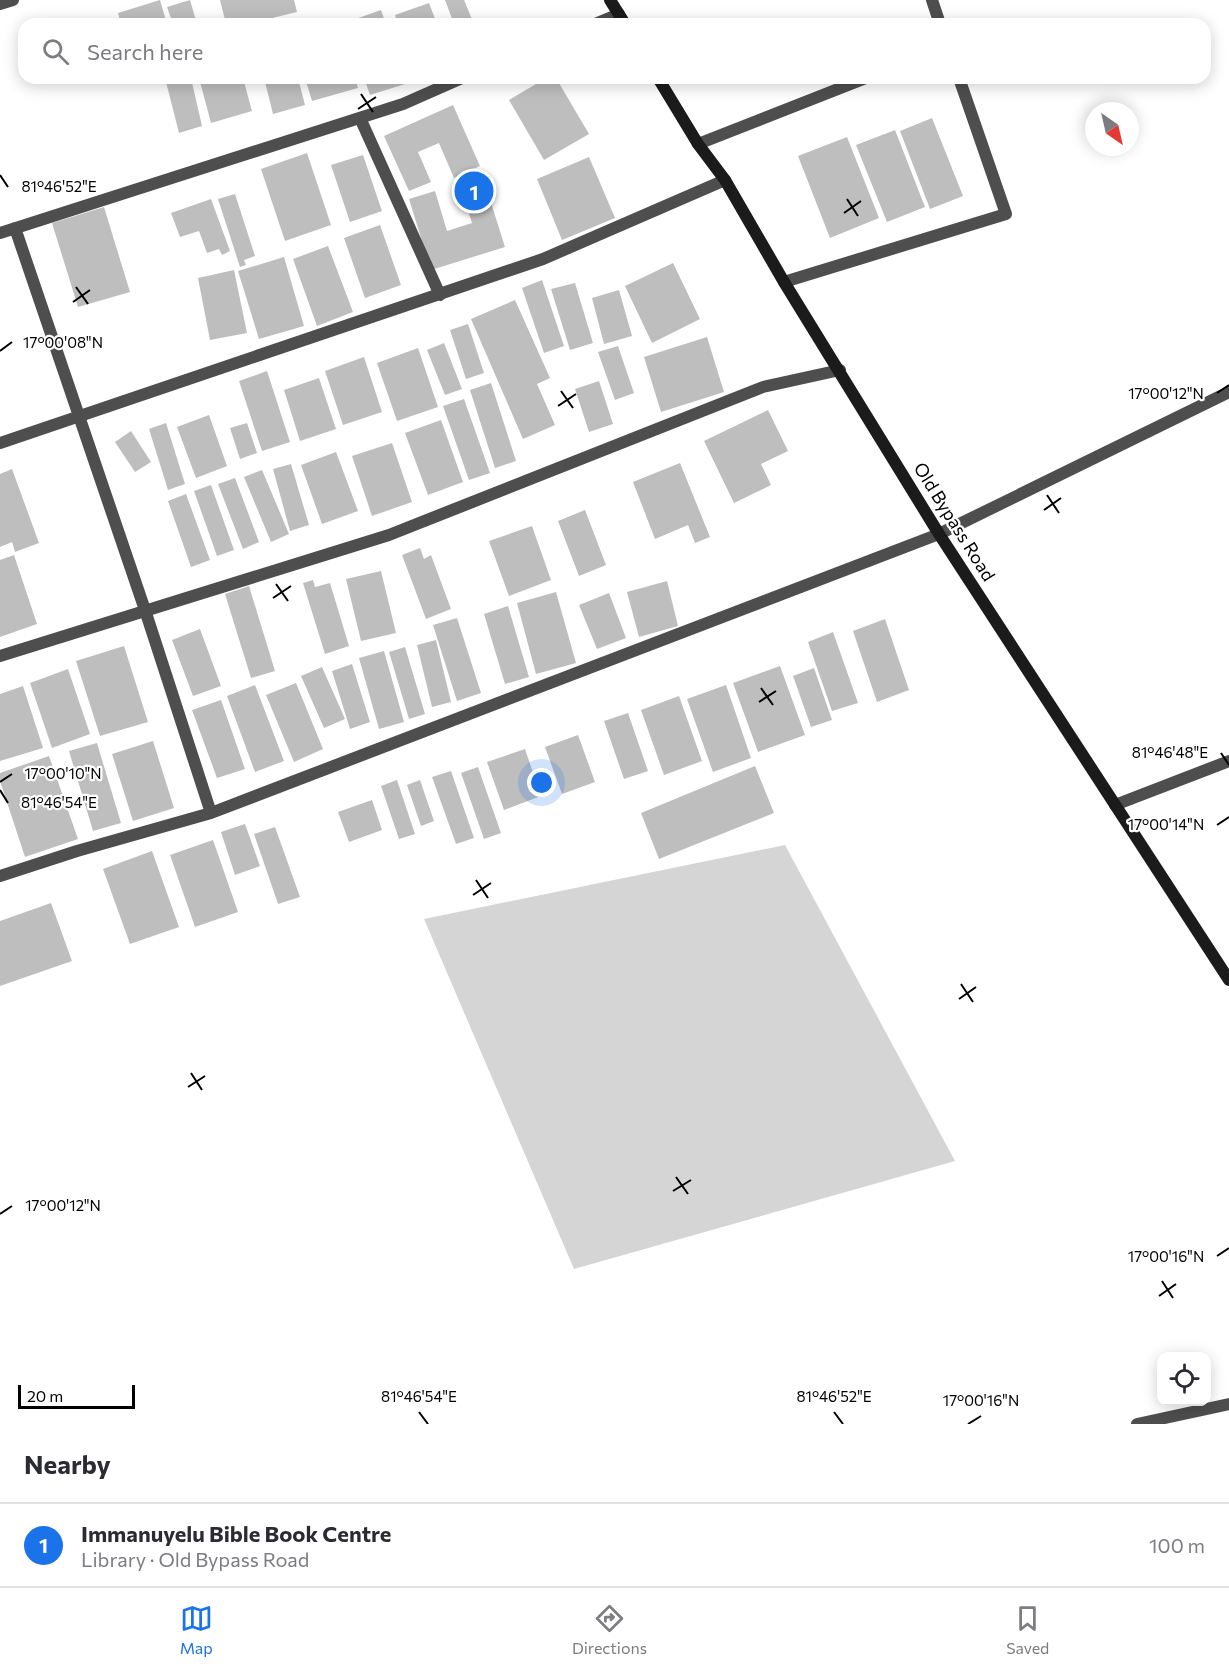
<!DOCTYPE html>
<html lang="en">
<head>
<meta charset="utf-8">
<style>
	:root { --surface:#fff; --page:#f7f7f7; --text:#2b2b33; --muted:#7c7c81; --line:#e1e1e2; --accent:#1a73e8 }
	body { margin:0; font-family:Commissioner,sans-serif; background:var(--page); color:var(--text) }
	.controls { position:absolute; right:18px; bottom:18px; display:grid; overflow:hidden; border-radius:12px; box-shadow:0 3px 15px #0003 }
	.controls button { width:54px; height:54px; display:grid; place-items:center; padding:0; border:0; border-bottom:2px solid var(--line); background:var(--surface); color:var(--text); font:30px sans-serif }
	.compass { position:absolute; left:1085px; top:102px; width:54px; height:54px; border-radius:50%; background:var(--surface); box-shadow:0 3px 15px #0003; rotate:146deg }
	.scale { position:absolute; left:18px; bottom:15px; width:117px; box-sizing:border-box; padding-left:6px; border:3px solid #000; border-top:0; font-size:16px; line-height:21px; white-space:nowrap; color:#000; -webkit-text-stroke:4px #fff; paint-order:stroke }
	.you { position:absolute; left:542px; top:783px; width:21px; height:21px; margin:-15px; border:4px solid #fff; border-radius:50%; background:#1a73e8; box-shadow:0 0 0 9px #1a73e833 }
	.badge { display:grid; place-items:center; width:39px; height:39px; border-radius:50%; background:var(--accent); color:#fff; font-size:20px; font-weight:700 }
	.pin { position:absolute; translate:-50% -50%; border:3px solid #fff; box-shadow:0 2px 6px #0006 }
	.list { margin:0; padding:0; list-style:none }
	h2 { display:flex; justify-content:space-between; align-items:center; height:78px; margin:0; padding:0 24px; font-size:26px }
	h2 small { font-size:20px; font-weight:400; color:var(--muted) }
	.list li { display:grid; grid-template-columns:39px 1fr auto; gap:18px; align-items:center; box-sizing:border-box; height:84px; padding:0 24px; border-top:2px solid var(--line) }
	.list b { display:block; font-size:22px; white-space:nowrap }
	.list p { margin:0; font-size:20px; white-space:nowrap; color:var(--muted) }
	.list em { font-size:20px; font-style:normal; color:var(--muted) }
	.icon { flex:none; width:33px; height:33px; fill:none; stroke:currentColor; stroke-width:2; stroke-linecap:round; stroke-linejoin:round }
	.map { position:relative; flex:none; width:1229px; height:1424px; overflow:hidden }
	.search { position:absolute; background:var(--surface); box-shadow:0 3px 15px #0003; left:18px; right:18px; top:18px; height:66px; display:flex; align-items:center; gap:15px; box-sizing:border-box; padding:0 21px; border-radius:18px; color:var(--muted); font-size:22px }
	.sheet { height:162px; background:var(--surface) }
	nav { display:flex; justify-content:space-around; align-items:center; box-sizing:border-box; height:84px; border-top:2px solid var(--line); background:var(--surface); font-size:16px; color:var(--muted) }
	nav a { display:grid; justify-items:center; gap:3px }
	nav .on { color:var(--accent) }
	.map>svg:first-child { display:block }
	.green { fill:#d5d5d5 }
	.building { fill:#bebebe }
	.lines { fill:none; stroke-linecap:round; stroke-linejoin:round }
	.minor { stroke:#4e4e4e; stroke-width:12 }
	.tertiary { stroke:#4e4e4e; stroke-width:12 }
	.secondary { stroke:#1b1b1b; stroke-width:12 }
	.ticks { fill:none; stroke:#000; stroke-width:2 }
	.labels { text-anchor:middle; stroke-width:4.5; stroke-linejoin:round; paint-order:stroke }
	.street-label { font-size:18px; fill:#000; stroke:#fff }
	.ticks-label { font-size:15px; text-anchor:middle; fill:#000; stroke:#fff; stroke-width:4.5; stroke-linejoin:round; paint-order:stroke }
</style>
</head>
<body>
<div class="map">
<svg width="1229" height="1424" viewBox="0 0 1229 1424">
	<rect width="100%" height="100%" fill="#fff"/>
	<path class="green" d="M785,845l170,316 -381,108 -150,-350z"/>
	<path class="building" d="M160,0l7,24h-46l-3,-11z
		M190,0l7,24h-24l-6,-17z
		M220,0h74l3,12 -33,8 -1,-2 -22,6h-15z
		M445,0h19l10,24h-20z
		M429,3l8,21h-39l-3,-9z
		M381,10l5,14h-38l-1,-2z
		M165,78h26l11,48 -23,7z
		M199,78h44l9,33 -41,12z
		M264,78h34l7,27 -32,9z
		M305,78h50l3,10 -46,13z
		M364,78h39l2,6 -35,11z
		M546,78h10l33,56 -45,26 -35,-60z
		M453,105l27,61 -26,12 -15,-35 -21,9 13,30 -22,9 -25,-55z
		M932,118l31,78 -33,13 -30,-78z
		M895,130l30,77 -38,15 -31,-77z
		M847,137l32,81 -49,20 -32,-82z
		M307,153l24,72 -46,16 -24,-72z
		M363,155l19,56 -32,11 -19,-57z
		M589,157l26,61 -53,22 -25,-61z
		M486,187l19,60 -74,23 -22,-71 26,-8 12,40 25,-8 -9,-28z
		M235,194l20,62 -11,4 2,5 -6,2 -22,-68z
		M211,199l19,52 -8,4 -3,-6 -12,4 -8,-22 -19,6 -9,-24z
		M104,207l26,85 -52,15 -26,-84z
		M380,225l21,60 -36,13 -21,-60z
		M328,246l25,66 -36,14 -24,-67z
		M284,257l20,69 -45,13 -21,-68z
		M673,263l27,56 -48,24 -27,-57z
		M234,270l13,63 -37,7 -12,-62z
		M542,280l22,66 -20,7 -22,-65z
		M575,283l18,60 -23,7 -19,-61z
		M619,290l13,46 -28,8 -12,-46z
		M515,300l35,78 -13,6 18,41 -32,14 -52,-120z
		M468,324l16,49 -18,6 -16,-49z
		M707,337l17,55 -63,20 -17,-55z
		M444,343l18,46 -17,6 -18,-45z
		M618,346l16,47 -19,7 -17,-48z
		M418,348l20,59 -41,14 -20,-58z
		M364,357l18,55 -39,13 -18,-54z
		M267,371l23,71 -28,9 -23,-70z
		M319,378l17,51 -36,12 -16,-51z
		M599,381l14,43 -24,8 -14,-43z
		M491,383l25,78 -21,7 -25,-78z
		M464,399l26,74 -21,7 -26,-74z
		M768,410l20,41 -27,13 10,21 -37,18 -30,-62z
		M209,415l18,51 -31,12 -19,-51z
		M441,420l22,62 -35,13 -23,-62z
		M166,423l19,61 -17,6 -19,-61z
		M247,423l10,30 -17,6 -10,-31z
		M131,431l20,31 -16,10 -20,-30z
		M392,443l20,59 -40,14 -20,-60z
		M336,452l22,59 -36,13 -21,-59z
		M680,463l30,74 -15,6 -7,-18 -33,14 -22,-57z
		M291,464l18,61 -19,6 -17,-62z
		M12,469l27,74 -24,9 -3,-10 -12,5v-73z
		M262,470l27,64 -18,8 -27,-65z
		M235,478l24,64 -16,7 -25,-65z
		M211,485l23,65 -17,6 -23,-65z
		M186,494l24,66 -19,7 -23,-66z
		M585,510l21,55 -27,11 -21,-55z
		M532,526l19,54 -42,16 -20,-55z
		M420,548l4,11 7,-4 20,54 -25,10 -24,-64z
		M14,555l23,69 -37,13v-77z
		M381,571l15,62 -35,8 -15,-62z
		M313,580l2,7 15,-4 19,63 -24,8 -22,-71z
		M667,581l11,45 -39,11 -12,-45z
		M249,586l26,85 -24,7 -26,-84z
		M556,592l20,71 -40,11 -19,-71z
		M609,593l17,45 -29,11 -18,-44z
		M508,606l21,71 -24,7 -21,-70z
		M457,618l24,75 -24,8 -24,-76z
		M885,619l24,71 -32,12 -24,-71z
		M200,629l21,57 -28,10 -21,-56z
		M833,632l25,71 -26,8 -24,-69z
		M436,640l15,62 -19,5 -15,-62z
		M124,646l24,76 -48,14 -24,-75z
		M405,647l20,67 -16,5 -20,-67z
		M384,651l20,71 -25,7 -20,-71z
		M352,664l18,58 -20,7 -18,-58z
		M780,666l25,69 -47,17 -25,-69z
		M322,667l23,52 -21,9 -23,-52z
		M814,668l18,52 -21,7 -18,-51z
		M68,669l22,65 -38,14 -22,-65z
		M296,683l27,66 -29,13 -28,-67z
		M255,685l29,76 -29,11 -28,-76z
		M726,685l25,73 -38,14 -26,-73z
		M23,686l20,62 -43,13v-67z
		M679,696l23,65 -38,14 -23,-65z
		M221,700l24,69 -28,9 -25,-68z
		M628,713l20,58 -24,8 -20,-58z
		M578,735l17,47 -33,12 -17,-47z
		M153,741l21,67 -41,13 -21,-67z
		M97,743l24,80 -28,8 -24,-80z
		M525,749l16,47 -37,14 -17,-48z
		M49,756l29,83 -53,18 -25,-76v-8z
		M755,766l19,47 -115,46 -18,-46z
		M478,767l23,66 -17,6 -23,-66z
		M451,771l23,67 -18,6 -24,-67z
		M397,780l18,54 -16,5 -18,-53z
		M420,780l14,41 -13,5 -14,-41z
		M372,800l10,30 -33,12 -11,-30z
		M245,824l15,42 -25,9 -14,-43z
		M275,827l25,70 -22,7 -24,-70z
		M213,840l25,72 -43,15 -25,-72z
		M152,851l27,76 -49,17 -27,-75z
		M51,903l21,58 -72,25v-65z"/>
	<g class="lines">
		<path class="minor" d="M932,0l8,24
			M0,4l13,-4
			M595,24l24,-10
			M360,118l80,177
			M698,144l168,-66
			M15,228l130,382 66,203
			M0,233l403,-129 59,-26
			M784,282l222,-68 -47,-136
			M0,443l543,-184 182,-79
			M0,656l389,-121 374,-148 77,-17
			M1115,805l114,-44
			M0,876l77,-25 134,-38 728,-279 290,-142"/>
		<path class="tertiary" d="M1137,1424l92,-20"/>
		<path class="secondary" d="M610,0l15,24
			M658,78l40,66 27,36 59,102 155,252 290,446"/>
	</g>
	<path class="ticks" d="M361,94l12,18M358,109l18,-12M0,175l8,12M847,199l11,17M844,213l17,-12M76,287l12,17M73,302l17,-12M0,351l12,-9M561,391l12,17M1217,393l12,-8M558,406l18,-12M1047,495l12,18M1044,510l17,-12M276,584l12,17M273,598l18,-12M761,688l12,17M759,702l17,-11M1221,753l8,12M0,782l12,-8M0,790l8,13M1217,825l12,-8M476,880l12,18M473,895l18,-12M961,984l12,18M959,999l17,-12M191,1073l11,17M188,1087l17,-11M676,1177l12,17M673,1191l18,-11M0,1214l12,-8M1217,1256l12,-8M1162,1281l11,17M1159,1296l17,-12M419,1412l9,12M834,1412l9,12M968,1424l13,-8"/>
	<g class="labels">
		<g class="street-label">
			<text transform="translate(954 522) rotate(58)" y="6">Old Bypass Road</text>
		</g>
	</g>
	<g class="ticks-label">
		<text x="59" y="192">81°46'52"E</text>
		<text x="63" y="348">17°00'08"N</text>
		<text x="1166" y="399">17°00'12"N</text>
		<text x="1170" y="758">81°46'48"E</text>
		<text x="63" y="779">17°00'10"N</text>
		<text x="59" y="808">81°46'54"E</text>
		<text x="1166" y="830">17°00'14"N</text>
		<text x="63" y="1211">17°00'12"N</text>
		<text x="1166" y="1262">17°00'16"N</text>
		<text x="419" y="1402">81°46'54"E</text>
		<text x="834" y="1402">81°46'52"E</text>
		<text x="981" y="1406">17°00'16"N</text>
	</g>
</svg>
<div class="controls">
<button><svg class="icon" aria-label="locate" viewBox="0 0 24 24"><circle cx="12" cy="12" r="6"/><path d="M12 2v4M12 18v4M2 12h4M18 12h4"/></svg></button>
</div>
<svg class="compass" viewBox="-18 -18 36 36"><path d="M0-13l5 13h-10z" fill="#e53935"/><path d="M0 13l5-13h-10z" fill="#7c7c81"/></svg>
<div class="scale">20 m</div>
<div class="you"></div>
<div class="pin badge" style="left:474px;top:191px">1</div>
<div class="search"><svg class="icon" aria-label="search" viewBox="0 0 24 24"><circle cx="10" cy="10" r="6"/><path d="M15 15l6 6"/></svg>Search here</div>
</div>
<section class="sheet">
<h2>Nearby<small></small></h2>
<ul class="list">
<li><span class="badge">1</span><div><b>Immanuyelu Bible Book Centre</b><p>Library · Old Bypass Road</p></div><em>100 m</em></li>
</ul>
</section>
<nav>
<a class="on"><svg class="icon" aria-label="map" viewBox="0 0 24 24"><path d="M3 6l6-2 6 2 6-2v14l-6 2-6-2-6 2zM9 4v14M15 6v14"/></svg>Map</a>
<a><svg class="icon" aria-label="directions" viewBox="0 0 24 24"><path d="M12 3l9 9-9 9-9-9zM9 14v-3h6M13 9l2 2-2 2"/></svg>Directions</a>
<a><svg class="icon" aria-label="saved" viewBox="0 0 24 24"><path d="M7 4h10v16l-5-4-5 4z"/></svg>Saved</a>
</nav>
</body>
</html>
